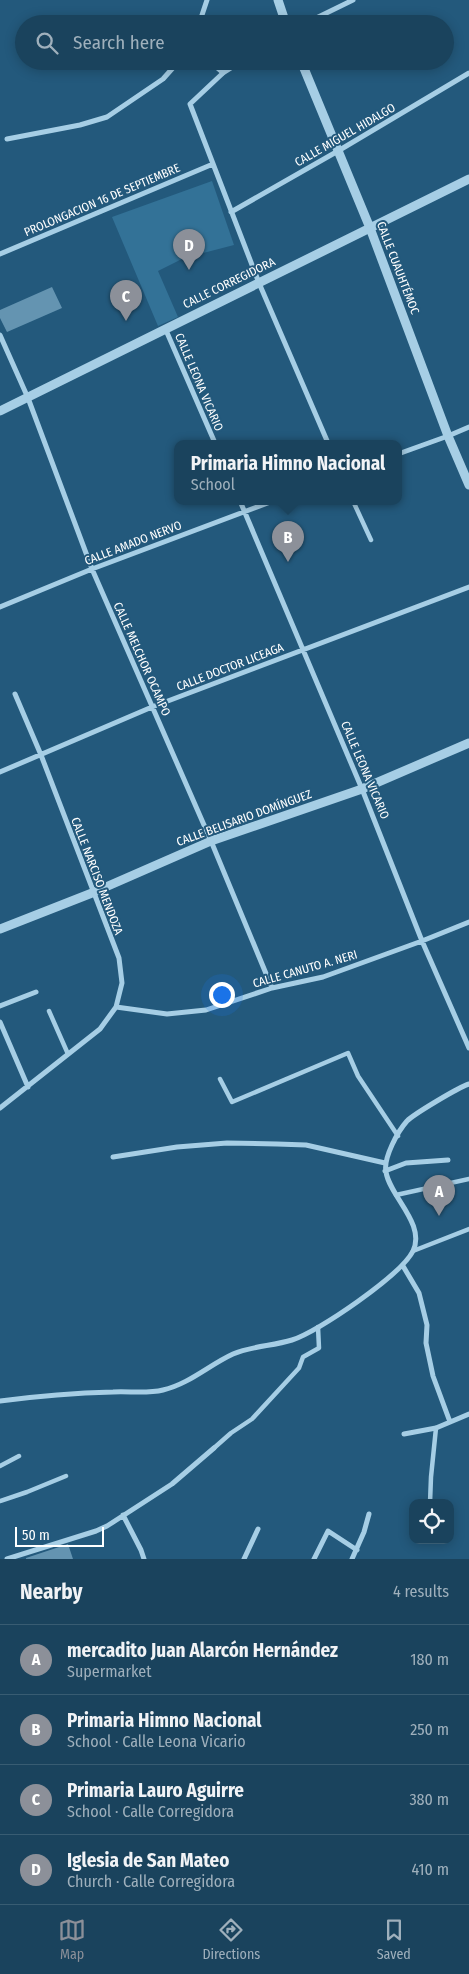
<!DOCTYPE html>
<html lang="en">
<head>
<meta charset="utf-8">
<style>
	:root { --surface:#1a435d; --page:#274e66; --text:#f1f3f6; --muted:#9fb0bc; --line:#385c72; --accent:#8c9099 }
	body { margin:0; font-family:"Fira Sans Condensed",sans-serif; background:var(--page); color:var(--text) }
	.controls { position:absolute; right:15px; bottom:15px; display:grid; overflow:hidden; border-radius:10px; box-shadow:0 2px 12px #0003 }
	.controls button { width:45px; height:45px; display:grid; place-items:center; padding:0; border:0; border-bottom:1px solid var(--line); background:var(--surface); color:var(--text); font:25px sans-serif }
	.scale { position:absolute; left:15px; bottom:12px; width:89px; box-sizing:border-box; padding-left:5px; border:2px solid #fff; border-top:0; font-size:14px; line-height:18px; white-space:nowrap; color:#fff; -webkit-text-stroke:4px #23597c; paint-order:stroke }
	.you { position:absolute; left:221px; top:994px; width:18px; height:18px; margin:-12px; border:4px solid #fff; border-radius:50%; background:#1a73e8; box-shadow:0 0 0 8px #1a73e833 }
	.badge { display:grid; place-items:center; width:32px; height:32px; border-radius:50%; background:var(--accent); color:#fff; font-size:16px; font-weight:700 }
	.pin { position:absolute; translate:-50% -41px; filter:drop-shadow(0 1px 2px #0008) }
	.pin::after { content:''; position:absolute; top:26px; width:18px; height:15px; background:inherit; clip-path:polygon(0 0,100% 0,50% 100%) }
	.popup { position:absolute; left:174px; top:440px; width:228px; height:65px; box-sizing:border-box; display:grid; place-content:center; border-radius:10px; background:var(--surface); filter:drop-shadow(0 1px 4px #0005); font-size:16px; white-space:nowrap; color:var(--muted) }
	.popup b { font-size:19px; color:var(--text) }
	.popup::after { content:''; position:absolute; left:50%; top:100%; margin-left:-10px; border:10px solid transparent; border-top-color:var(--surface) }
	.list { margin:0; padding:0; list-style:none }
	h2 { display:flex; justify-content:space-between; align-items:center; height:65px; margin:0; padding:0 20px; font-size:21px }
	h2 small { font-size:16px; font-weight:400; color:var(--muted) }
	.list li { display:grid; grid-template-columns:32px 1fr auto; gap:15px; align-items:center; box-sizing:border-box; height:70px; padding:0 20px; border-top:1px solid var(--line) }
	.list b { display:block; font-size:19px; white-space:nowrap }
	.list p { margin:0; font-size:16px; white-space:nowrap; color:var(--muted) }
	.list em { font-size:16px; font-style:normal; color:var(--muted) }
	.icon { flex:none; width:28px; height:28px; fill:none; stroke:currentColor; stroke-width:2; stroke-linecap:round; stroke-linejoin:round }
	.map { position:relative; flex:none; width:469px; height:1559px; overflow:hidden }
	.search { position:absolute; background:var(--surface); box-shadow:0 2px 12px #0003; left:15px; right:15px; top:15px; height:55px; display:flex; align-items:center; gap:12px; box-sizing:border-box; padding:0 18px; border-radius:28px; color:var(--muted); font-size:19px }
	.sheet { height:345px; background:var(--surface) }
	nav { display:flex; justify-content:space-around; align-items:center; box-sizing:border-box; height:70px; border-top:1px solid var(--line); background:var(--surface); font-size:14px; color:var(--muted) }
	nav a { display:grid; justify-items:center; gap:2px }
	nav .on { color:var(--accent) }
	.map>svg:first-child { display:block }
	.green { fill:#337297 }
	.building { fill:#6494b1 }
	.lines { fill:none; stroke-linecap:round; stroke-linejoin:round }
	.pedestrian { stroke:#a6cee5; stroke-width:4.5 }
	.minor { stroke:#a6cee5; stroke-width:5 }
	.tertiary { stroke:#a6cee5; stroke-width:9 }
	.labels { text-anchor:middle; stroke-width:4; stroke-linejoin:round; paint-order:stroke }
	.street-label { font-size:12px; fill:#fff; stroke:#23597c }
</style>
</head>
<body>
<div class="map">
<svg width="469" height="1559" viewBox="0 0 469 1559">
	<rect width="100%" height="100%" fill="#23597c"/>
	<path class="green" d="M212,181l22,64 -50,13 -26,13 20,46 -20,9 -46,-109z"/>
	<path class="building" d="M52,287l10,21 -55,24 -7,-14v-8z
		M68,1544l5,15h-47v-1z"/>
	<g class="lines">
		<path class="pedestrian" d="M209,61l14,12
			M353,501l18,39
			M49,1011l19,43
			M220,1079l12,23 116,-49 10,23 40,60
			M396,1195l73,-16
			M413,1251l56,-22
			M214,1448l17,-15 21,-14 47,-51 4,-11 16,-9 -1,-21
			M0,1466l19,-10
			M0,1501l27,-9 39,-16
			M430,1503l1,-26 5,-49"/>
		<path class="minor" d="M199,24l8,-24
			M304,24l49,-24
			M242,61l-19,12 -33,31 69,179 69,160
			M7,139l73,-14 27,-8 56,-38 16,-18
			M231,212l107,-61 131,-78
			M0,254l213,-90
			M165,328l50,115
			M0,335l28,63 64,171 119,272 61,147
			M398,454l50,-18 21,-9
			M240,501l122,288 60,152 47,107
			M0,607l92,-38 181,-68
			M0,772l152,-65 317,-120
			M0,1006l36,-14
			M116,1007l51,7 39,-4 66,-22 51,-11 99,-36 47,-19
			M0,1022l28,65
			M0,1108l100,-79 16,-22 6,-24 -3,-25 -78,-203 -26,-61
			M113,1157l64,-10 50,-4 50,1 29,1 79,18
			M385,1171l21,-8 42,-3
			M403,1266l16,27 8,32 -1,18 7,33 17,46
			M0,1401c38,-5 75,-8 113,-9 16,-1 34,2 50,-2 26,-6 46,-25 70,-36 18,-8 40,-8 59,-14 26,-8 109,-65 121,-89 13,-27 -23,-54 -27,-79 -3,-14 12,-41 21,-51 7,-7 52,-34 62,-37
			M404,1434l32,-6 33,-14
			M123,1515l18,35 3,9
			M7,1559l89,-28 11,-5 65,-42 42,-36
			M244,1559l14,-30
			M314,1559l14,-28 29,19
			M352,1559l12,-27 5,-18"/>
		<path class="tertiary" d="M278,0l8,24
			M301,61l69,167 78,208 21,49
			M0,411l469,-232
			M0,929l92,-36 119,-52 151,-52 107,-46"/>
	</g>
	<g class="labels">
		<g class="street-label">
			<text transform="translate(345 135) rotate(-30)" y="4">CALLE MIGUEL HIDALGO</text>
			<text transform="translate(102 200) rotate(-23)" y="4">PROLONGACION 16 DE SEPTIEMBRE</text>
			<text transform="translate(398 268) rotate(69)" y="4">CALLE CUAUHTÉMOC</text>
			<text transform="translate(229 283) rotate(-26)" y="4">CALLE CORREGIDORA</text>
			<text transform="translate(199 382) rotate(67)" y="4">CALLE LEONA VICARIO</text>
			<text transform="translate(133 543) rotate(-21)" y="4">CALLE AMADO NERVO</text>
			<text transform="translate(142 659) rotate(66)" y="4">CALLE MELCHOR OCAMPO</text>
			<text transform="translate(230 667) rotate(-21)" y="4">CALLE DOCTOR LICEAGA</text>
			<text transform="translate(365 770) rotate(67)" y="4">CALLE LEONA VICARIO</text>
			<text transform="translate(244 818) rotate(-20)" y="4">CALLE BELISARIO DOMÍNGUEZ</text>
			<text transform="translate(97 876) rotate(69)" y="4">CALLE NARCISO MENDOZA</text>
			<text transform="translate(305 969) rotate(-16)" y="4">CALLE CANUTO A. NERI</text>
		</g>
	</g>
</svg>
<div class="controls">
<button><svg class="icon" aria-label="locate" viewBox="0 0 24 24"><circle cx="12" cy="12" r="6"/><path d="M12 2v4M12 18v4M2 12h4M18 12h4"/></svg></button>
</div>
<div class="scale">50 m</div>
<div class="you"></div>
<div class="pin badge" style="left:439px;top:1216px">A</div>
<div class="pin badge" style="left:288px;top:562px">B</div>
<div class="popup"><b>Primaria Himno Nacional</b>School</div>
<div class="pin badge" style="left:126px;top:321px">C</div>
<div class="pin badge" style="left:189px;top:270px">D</div>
<div class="search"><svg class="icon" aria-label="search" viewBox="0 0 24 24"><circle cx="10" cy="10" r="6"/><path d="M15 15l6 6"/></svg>Search here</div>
</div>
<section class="sheet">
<h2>Nearby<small>4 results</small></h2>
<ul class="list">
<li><span class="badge">A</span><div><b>mercadito Juan Alarcón Hernández</b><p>Supermarket</p></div><em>180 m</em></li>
<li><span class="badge">B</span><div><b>Primaria Himno Nacional</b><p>School · Calle Leona Vicario</p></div><em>250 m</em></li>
<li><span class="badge">C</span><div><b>Primaria Lauro Aguirre</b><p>School · Calle Corregidora</p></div><em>380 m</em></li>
<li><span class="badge">D</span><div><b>Iglesia de San Mateo</b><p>Church · Calle Corregidora</p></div><em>410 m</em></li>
</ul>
</section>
<nav>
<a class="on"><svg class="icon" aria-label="map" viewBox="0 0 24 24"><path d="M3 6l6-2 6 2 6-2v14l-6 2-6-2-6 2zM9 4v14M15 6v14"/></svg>Map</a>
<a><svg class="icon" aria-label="directions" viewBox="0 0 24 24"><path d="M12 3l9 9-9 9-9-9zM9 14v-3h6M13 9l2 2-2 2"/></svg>Directions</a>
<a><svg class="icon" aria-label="saved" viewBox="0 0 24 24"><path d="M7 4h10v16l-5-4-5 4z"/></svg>Saved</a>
</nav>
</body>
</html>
